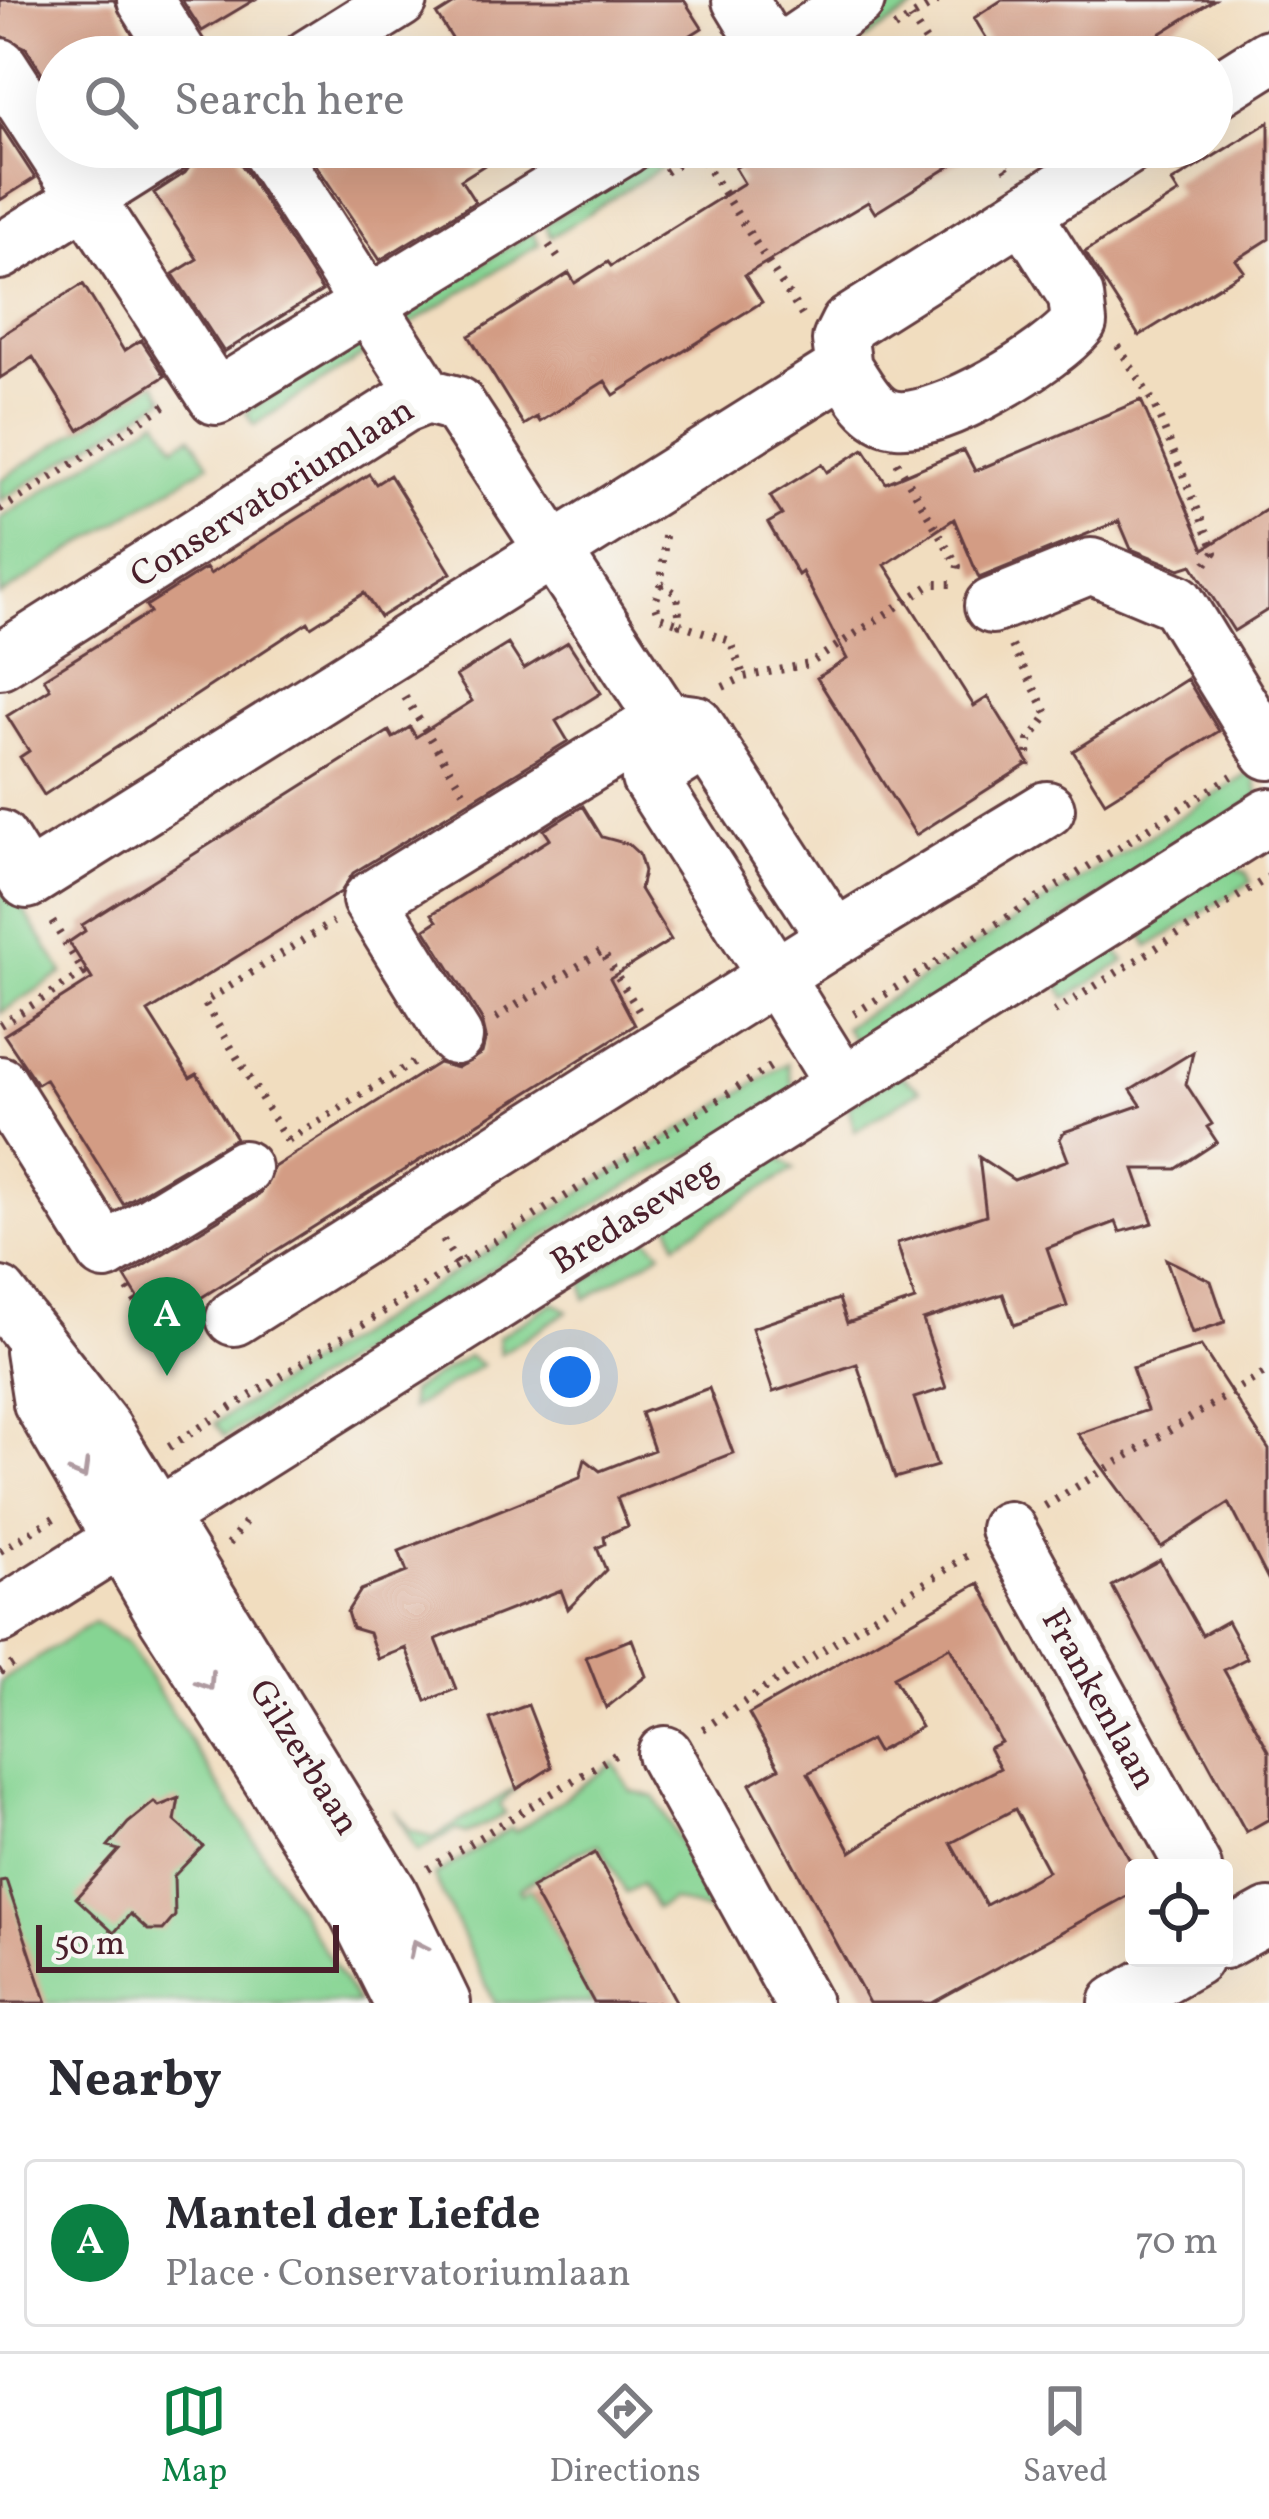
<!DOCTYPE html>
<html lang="en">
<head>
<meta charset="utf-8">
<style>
	:root { --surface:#fff; --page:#f7f7f7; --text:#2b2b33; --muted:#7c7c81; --line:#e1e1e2; --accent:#0b8043 }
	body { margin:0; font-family:Vollkorn,serif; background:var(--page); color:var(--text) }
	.controls { position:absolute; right:36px; bottom:36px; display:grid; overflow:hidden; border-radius:12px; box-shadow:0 12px 48px #0002 }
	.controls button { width:108px; height:108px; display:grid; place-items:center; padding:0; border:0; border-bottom:3px solid var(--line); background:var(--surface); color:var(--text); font:60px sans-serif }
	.scale { position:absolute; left:36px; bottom:30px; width:303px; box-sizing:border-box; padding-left:12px; border:6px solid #4a1f2b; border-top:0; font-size:33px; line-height:42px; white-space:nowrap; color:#4a1f2b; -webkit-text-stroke:9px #f6f6f2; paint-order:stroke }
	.you { position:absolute; left:570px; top:1377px; width:42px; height:42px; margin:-30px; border:9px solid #fff; border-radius:50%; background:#1a73e8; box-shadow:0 0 0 18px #1a73e833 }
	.badge { display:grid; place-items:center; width:78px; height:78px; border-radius:50%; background:var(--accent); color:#fff; font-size:39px; font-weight:700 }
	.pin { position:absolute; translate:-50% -99px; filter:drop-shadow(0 3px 6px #0008) }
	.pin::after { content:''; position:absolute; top:63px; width:42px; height:36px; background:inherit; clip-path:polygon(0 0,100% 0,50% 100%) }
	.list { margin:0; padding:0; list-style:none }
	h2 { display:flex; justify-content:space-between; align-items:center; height:156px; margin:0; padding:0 48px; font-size:51px }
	h2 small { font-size:39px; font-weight:400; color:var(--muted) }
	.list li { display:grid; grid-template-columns:78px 1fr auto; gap:36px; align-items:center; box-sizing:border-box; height:168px; margin:0 24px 24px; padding:0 24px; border:3px solid var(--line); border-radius:12px }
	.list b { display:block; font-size:45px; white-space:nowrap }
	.list p { margin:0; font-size:39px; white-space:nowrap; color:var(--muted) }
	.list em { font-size:39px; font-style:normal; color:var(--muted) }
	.icon { flex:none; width:66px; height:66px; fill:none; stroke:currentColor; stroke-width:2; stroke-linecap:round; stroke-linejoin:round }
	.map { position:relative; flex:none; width:1269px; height:2003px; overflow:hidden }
	.search { position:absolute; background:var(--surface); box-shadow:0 12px 48px #0002; left:36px; right:36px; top:36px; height:132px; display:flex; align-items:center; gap:30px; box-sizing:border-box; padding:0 42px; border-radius:66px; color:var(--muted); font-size:45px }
	.sheet { height:348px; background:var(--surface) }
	nav { display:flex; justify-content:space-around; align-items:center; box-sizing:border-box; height:168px; border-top:3px solid var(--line); background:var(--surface); font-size:33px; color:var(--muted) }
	nav a { display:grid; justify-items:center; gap:6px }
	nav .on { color:var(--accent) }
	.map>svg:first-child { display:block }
	.green { fill:#86d493; stroke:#687a5f; stroke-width:3 }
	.building { fill:#d39c84; fill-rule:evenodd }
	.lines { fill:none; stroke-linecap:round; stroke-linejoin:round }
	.minor-casing { stroke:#633c41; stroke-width:60 }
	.path { stroke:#633c41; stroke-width:8; stroke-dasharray:3 9; stroke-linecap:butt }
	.minor { stroke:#fff; stroke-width:54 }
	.oneway { stroke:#ae9aa0 }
	.labels { text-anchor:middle; stroke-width:12; stroke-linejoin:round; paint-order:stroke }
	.street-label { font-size:36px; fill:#4a1f2b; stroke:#f6f6f2 }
</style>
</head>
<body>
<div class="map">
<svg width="1269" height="2003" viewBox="0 0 1269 2003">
	<rect width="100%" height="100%" fill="#f6f6f2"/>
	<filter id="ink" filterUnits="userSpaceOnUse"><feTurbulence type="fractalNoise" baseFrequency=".00833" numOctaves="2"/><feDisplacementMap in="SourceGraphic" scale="24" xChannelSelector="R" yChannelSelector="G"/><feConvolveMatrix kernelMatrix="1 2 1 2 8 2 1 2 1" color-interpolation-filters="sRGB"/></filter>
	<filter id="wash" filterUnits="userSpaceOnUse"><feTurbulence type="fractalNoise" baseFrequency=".004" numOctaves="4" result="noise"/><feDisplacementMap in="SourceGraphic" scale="48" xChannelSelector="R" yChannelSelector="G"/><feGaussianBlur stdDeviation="2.7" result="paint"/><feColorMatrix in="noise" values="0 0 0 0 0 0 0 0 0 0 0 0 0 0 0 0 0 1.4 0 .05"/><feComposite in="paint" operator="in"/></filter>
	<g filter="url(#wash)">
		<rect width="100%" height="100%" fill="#f1ddbf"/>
		<path class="green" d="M902,0h26l-91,57h-26z
			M668,147h26l-143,90 -7,-12z
			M532,232l7,12 -139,87 -7,-11z
			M371,333l8,12 -125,80 -8,-13z
			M155,382l10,16 -165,103v-21z
			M158,419l17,27 16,-10 18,28 -209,132v-77z
			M1253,771l6,26 -392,247 -13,-4 -9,-13z
			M1230,866l15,6 6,10 -103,65 -10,-23z
			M0,872l63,101 -63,40z
			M1108,943l17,18 -59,37 -13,-21z
			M787,1063l7,27 -90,56 -89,46 -391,245 -9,-14z
			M900,1074l20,16 -65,41 -7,-25z
			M774,1153l20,16 -118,74 -8,-24z
			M645,1236l17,16 -77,47 -2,-16z
			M554,1302l14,9 -68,43 -2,-17z
			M468,1356l14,9 -71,44 -1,-17z
			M94,1622l33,20 231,361h-358v-321z
			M614,1763l17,28 24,6 65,118 -48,-15 -16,9 -15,-25 -15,9 -27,-49 -24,9 -56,36 3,4 9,-5 63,115h-99l-61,-127 77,-48 4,4z
			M517,1787l-17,18 5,9 -39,20 -10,-4 -39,22 -23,-43 16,21 23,8z"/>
		<g id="blocks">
			<path class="building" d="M0,0h114l30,57h-87v39l-31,-48 -26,-13z
				M182,0h72l-52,31z
				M461,0h223l18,28 -46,29h-192l-27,-42z
				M1002,0h212l-91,57h-125l-24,-39z
				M1269,122v117l-33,21 8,11 -105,65 -54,-84 94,-59 -7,-11z
				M0,124l35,54 -35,22z
				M204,147h32l5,17 81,127 -98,61 -51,-78 24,-15 -43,-66 31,-20z
				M304,147h209l-52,33 14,22 -95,58z
				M769,147h212l-106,66 -7,-11 -123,73 17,27 -148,93 -9,-14 -65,41 -3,-5 -13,8 -55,-89 100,-63 6,10 33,-21 3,4 133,-83 -9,-15z
				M83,284l41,67 17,-11 24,36 -86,54 -46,-73 -33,21v-42z
				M1141,400l63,149 65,-41v101l-35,22 -42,-66 -12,4 -49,-20 -12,-28 -140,57 -25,-59 -69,46 89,141 14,-9 41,66 -113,72 -99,-157 30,-19 -45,-87 -4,3 -30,-52 14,-8 -12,-19 52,-32 5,8 37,-23 22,34 78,-33 11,21z
				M369,474l7,10 14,-9 61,98 -71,44 -16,-24 -53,34 -3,-5 -264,173 -24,-38 9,-6 -22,-35 43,-27 -6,-11 106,-66 -4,-6 60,-38 4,6z
				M568,642l33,51 -45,28 12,20 -215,132 -12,19 -193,120 42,66 7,-4 39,64 -113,66 -78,-125 -8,5 -33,-49 88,-56 -23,-37 16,-11 -3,-6 307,-194 4,7 17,-11 6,10 56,-36 -16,-25 52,-32 16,25z
				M1187,679l32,52 -114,71 -32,-51z
				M583,806l19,31 26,7 11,10 5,17 -4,18 31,51 -61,38 25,47 -479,301 -31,-49 134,-82 15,-28 164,-104 19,5 25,-15 4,-16 -4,-17 -57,-91 12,-8 -5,-7 118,-75 -6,-9z
				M1193,1052l-7,32 26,40 -5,3 10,15 -41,27h-42l19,54 -33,9 -4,-10 -69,26 20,58 -53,19 -11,-31 -80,26 23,68 -32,10 23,68 -42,12 -38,-114 -84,28 -21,-64 87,-29 8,24 68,-23 -18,-57 89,-28 -7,-58 35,23 54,-20 -8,-21 4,-7 77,-27 -10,-15z
				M1166,1259l45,22 14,41 -33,11z
				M1201,1346l68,104v131l-40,-78 -68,44 -83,-113 69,-24 -15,-42z
				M709,1388l24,65 -116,45 11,28 -24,10 1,8 -8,4 9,22 -38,39 -7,-19 -125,49 20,50 -30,12 -20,-53 -28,11 -9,-26 -17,-5 -5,-16 14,-22 46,-18 -8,-21 181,-73 5,-19 15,12 54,-21 -13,-37z
				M1160,1560l42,75 25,-14 20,37 -23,12 45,81v68l-23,13 -134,-246z
				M979,1583l155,285v24l-202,111h-63l-119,-219 29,-16 -30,-54zM950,1647l51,95 -12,6 11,20 -90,46 -59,38 -43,-79 62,-33 7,12 44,-25 -28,-50zM1015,1809l33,62 -62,34 -35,-62z
				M632,1639l14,37 -40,32 -20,-51z
				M528,1705l24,62 -35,22 -27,-70z
				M179,1798l-4,23 28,25 -29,30 1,40 -12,14h-15l-18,-16 -16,19 -38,-35 43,-48 -11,-3 20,-24 26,-21 5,4z
				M595,1853l82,150h-83l-63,-115z
				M6,1880l31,94 10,29h-47v-122z"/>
		</g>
	</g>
	<g filter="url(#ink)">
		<use href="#blocks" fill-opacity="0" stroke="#633c41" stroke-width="3"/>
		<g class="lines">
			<defs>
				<path id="minor" d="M145,0l36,57
					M740,0l34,56
					M309,57l91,-57
					M773,57l84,-57
					M0,66l86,132 81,-51
					M1212,93l57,-36
					M267,147l160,249
					M0,252l86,-54 130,199 409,-250
					M844,368c14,19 26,49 53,51 46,4 154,-62 182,-96l-3,-27 -52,-82
					M992,606l99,-40 86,36 92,150
					M0,661l404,-256 23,-9 30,8 207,315 31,4 140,215 -60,38 66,106
					M0,838l27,43 817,-513 -4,-28 8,-16 280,-177
					M835,938l212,-129
					M455,1037l-85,-137 294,-181
					M0,1084l105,168 138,-84
					M0,1295l104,134 286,464 53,110
					M234,1318l541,-342 -126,-198 58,-37
					M33,1351l8,52 124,213 192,297 45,90
					M1008,1529l186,339
					M0,1616l1269,-800
					M665,1754l138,249
					M1224,1941l45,-25
					M1117,2003l78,-45"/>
			</defs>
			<use href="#minor" class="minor-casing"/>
			<path class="path" d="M911,18l25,39
				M894,28l45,-28
				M993,147l15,24
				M697,151l106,166
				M665,172l39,-25
				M549,245l12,17
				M1118,346l35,56 62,150 -12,16
				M897,462l61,104 -2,8
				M0,510l169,-107
				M665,536l-4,48 16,10 3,30 50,17 14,36
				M661,584l-6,19 5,14 20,7
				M1012,646l36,69 -19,26 -2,30
				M723,687l21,-10 65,-13 123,-80h24
				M405,697l58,94
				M1054,1012l215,-135
				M854,1014l378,-238
				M496,1018l106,-67 37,60
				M0,1025l84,-52 -34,-55
				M288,1140l128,-79
				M287,1141l-83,-139 129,-80
				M443,1240l15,24
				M128,1289l27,43 36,-22
				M169,1447l606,-383
				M1045,1506l224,-136
				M229,1544l18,-25
				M0,1551l54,-33
				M0,1672l19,-12
				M703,1729l268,-176
				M428,1869l192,-117"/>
			<use href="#minor" class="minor"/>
		</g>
		<defs><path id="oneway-chevron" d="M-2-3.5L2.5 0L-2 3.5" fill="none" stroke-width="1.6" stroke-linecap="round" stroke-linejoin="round" transform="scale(3)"/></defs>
		<g class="oneway">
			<use href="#oneway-chevron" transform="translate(81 1471) rotate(60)"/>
			<use href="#oneway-chevron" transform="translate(207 1682) rotate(57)"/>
			<use href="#oneway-chevron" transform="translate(417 1948) rotate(-116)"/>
		</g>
	</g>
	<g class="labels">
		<g class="street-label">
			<text transform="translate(271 491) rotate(-32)" y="13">Conservatoriumlaan</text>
			<text transform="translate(633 1214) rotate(-32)" y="13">Bredaseweg</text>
			<text transform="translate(1101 1698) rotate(61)" y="13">Frankenlaan</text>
			<text transform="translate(306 1756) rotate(58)" y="13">Gilzerbaan</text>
		</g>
	</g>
</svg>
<div class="controls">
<button><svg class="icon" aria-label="locate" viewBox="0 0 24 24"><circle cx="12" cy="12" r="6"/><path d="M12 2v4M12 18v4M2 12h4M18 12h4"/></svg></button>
</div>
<div class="scale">50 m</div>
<div class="you"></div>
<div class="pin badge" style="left:167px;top:1376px">A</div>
<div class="search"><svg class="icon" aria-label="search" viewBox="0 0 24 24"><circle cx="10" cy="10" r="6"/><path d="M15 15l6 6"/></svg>Search here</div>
</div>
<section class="sheet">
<h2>Nearby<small></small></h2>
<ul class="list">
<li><span class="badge">A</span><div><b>Mantel der Liefde</b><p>Place · Conservatoriumlaan</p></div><em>70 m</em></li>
</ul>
</section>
<nav>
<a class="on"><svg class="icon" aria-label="map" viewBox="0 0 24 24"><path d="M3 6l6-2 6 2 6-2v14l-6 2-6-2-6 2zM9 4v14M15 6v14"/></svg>Map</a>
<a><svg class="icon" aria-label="directions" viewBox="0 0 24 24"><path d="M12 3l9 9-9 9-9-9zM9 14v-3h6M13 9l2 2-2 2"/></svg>Directions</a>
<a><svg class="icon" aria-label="saved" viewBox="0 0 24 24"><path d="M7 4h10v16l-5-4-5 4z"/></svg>Saved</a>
</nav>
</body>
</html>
